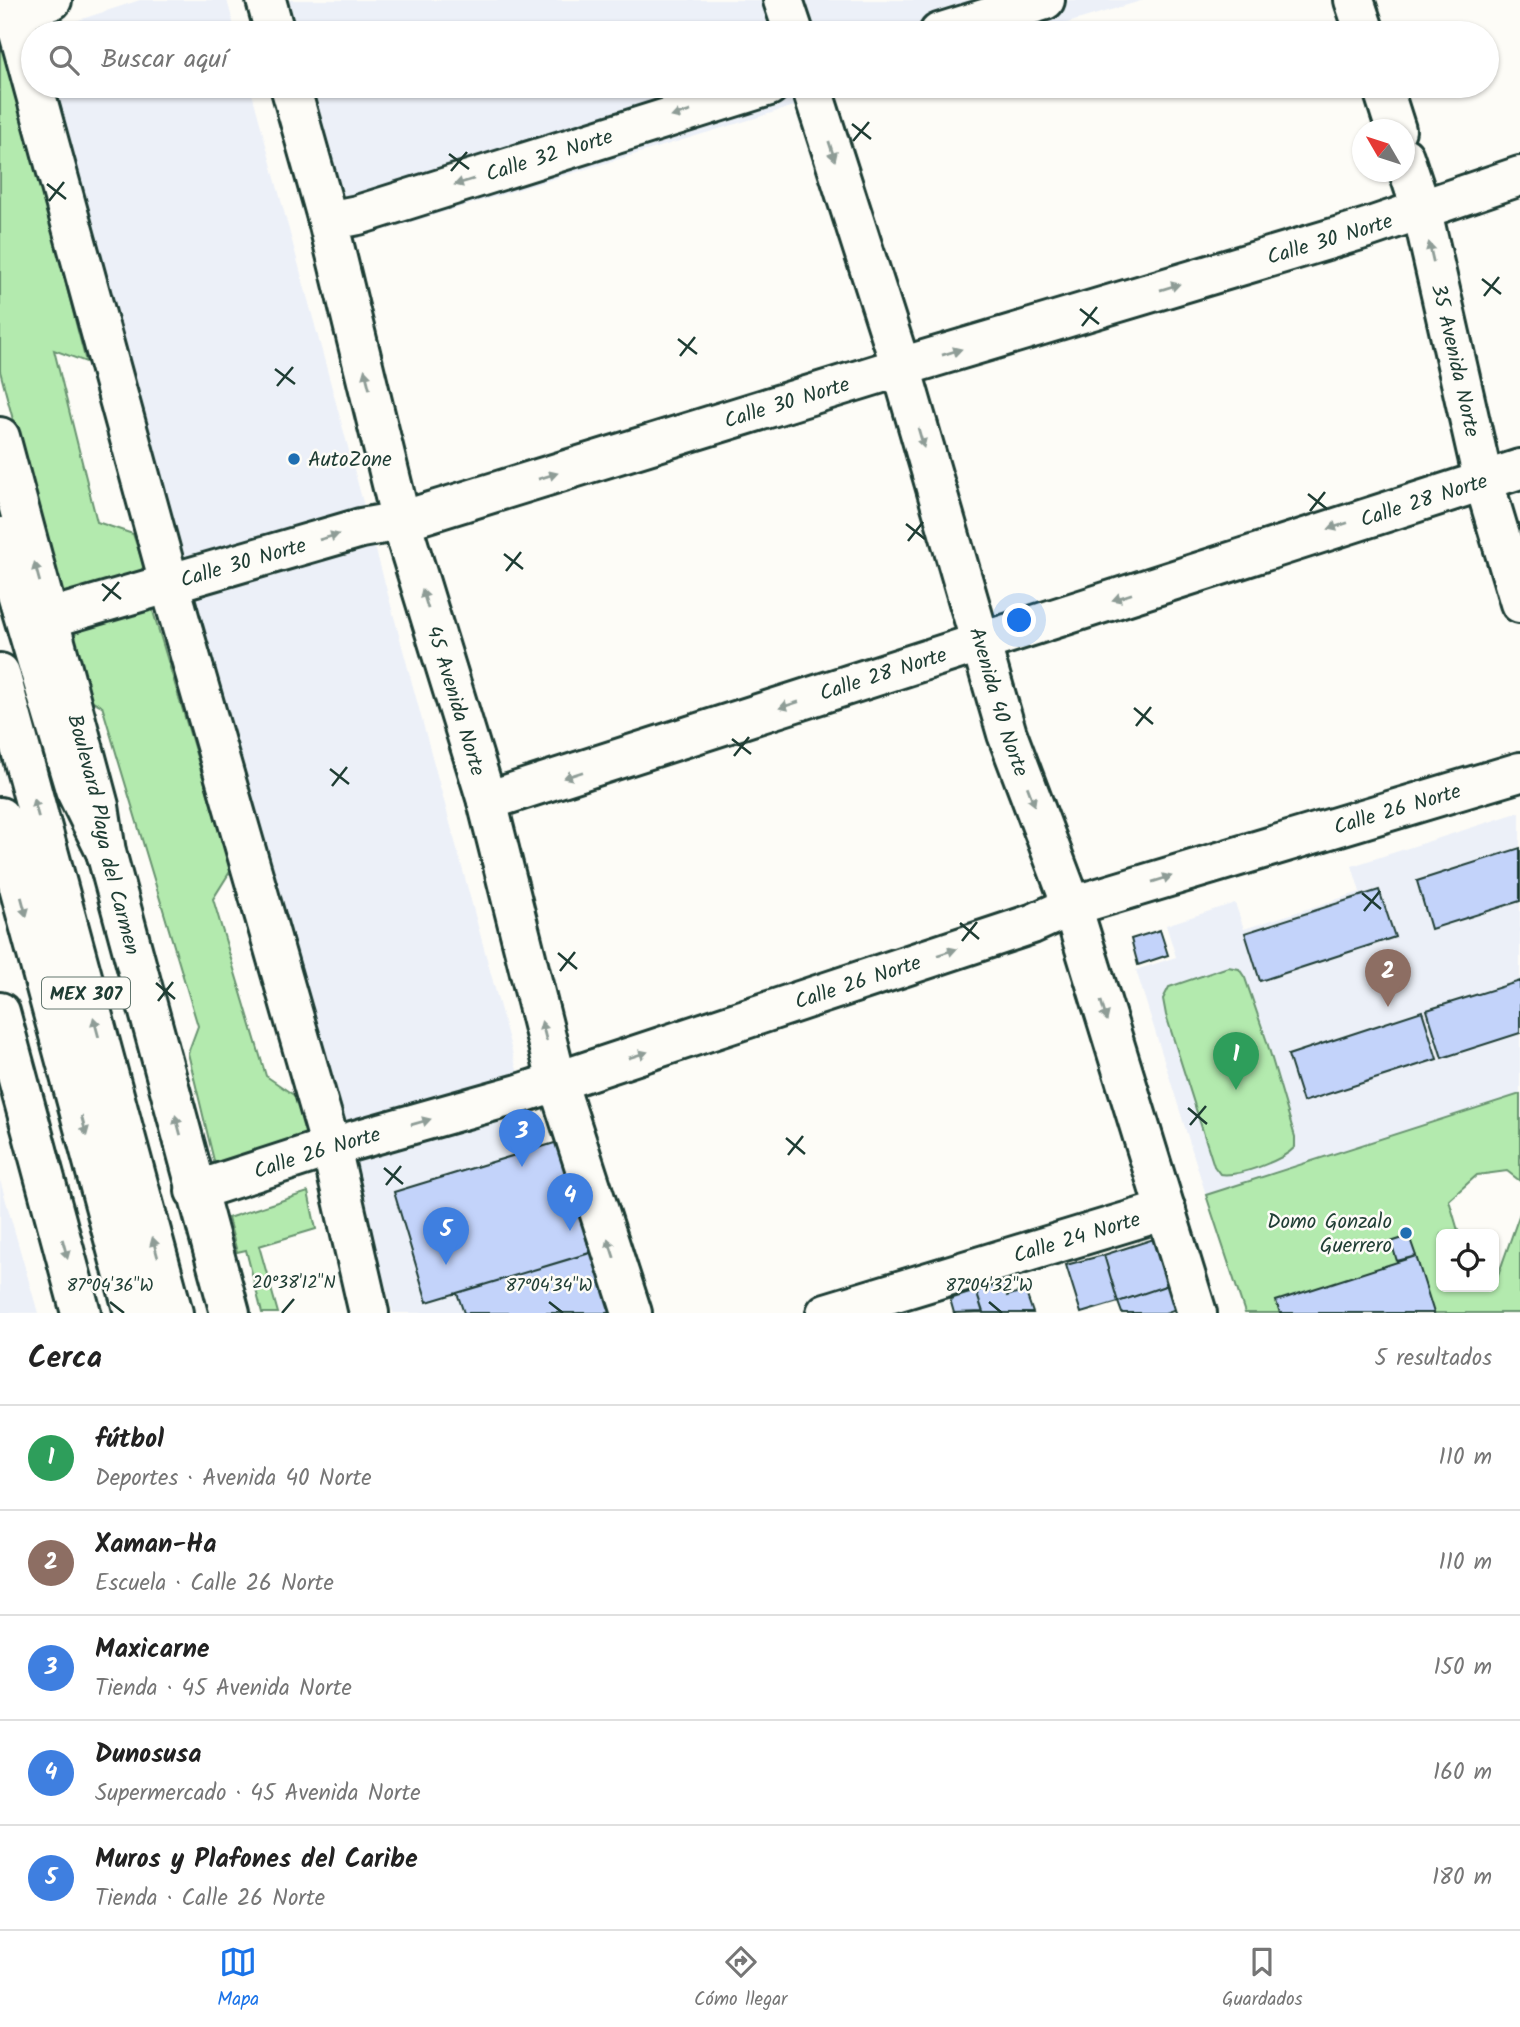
<!DOCTYPE html>
<html lang="es">
<head>
<meta charset="utf-8">
<style>
	:root { --surface:#fff; --page:#f2f2f2; --text:#222; --muted:#767676; --line:#e0e0e0; --accent:#1a73e8 }
	body { margin:0; font-family:Kalam,sans-serif; background:var(--page); color:var(--text) }
	.controls { position:absolute; right:21px; bottom:21px; display:grid; overflow:hidden; border-radius:10px; box-shadow:0 2px 5px #0004 }
	.controls button { width:63px; height:63px; display:grid; place-items:center; padding:0; border:0; border-bottom:2px solid var(--line); background:var(--surface); color:var(--text); font:35px sans-serif }
	.compass { position:absolute; left:1352px; top:119px; width:63px; height:63px; border-radius:50%; background:var(--surface); box-shadow:0 2px 5px #0004; rotate:309deg }
	.you { position:absolute; left:1020px; top:621px; width:24px; height:24px; margin:-18px; border:5px solid #fff; border-radius:50%; background:#1a73e8; box-shadow:0 0 0 10px #1a73e833 }
	.badge { display:grid; place-items:center; width:46px; height:46px; border-radius:50%; background:var(--accent); color:#fff; font-size:23px; font-weight:700 }
	.pin { position:absolute; translate:-50% -58px; filter:drop-shadow(0 2px 4px #0008) }
	.pin::after { content:''; position:absolute; top:37px; width:24px; height:21px; background:inherit; clip-path:polygon(0 0,100% 0,50% 100%) }
	.list { margin:0; padding:0; list-style:none }
	h2 { display:flex; justify-content:space-between; align-items:center; height:91px; margin:0; padding:0 28px; font-size:30px }
	h2 small { font-size:23px; font-weight:400; color:var(--muted) }
	.list li { display:grid; grid-template-columns:46px 1fr auto; gap:21px; align-items:center; box-sizing:border-box; height:105px; padding:0 28px; border-top:2px solid var(--line) }
	.list b { display:block; font-size:26px; white-space:nowrap }
	.list p { margin:0; font-size:23px; white-space:nowrap; color:var(--muted) }
	.list em { font-size:23px; font-style:normal; color:var(--muted) }
	.icon { flex:none; width:38px; height:38px; fill:none; stroke:currentColor; stroke-width:2; stroke-linecap:round; stroke-linejoin:round }
	.map { position:relative; flex:none; width:1520px; height:1313px; overflow:hidden }
	.search { position:absolute; background:var(--surface); box-shadow:0 2px 5px #0004; left:21px; right:21px; top:21px; height:77px; display:flex; align-items:center; gap:18px; box-sizing:border-box; padding:0 24px; border-radius:38px; color:var(--muted); font-size:26px }
	.sheet { height:616px; background:var(--surface) }
	nav { display:flex; justify-content:space-around; align-items:center; box-sizing:border-box; height:98px; border-top:2px solid var(--line); background:var(--surface); font-size:19px; color:var(--muted) }
	nav a { display:grid; justify-items:center; gap:4px }
	nav .on { color:var(--accent) }
	.map>svg:first-child { display:block }
	.built { fill:#ecf0f8 }
	.green { fill:#b3eaae; stroke:#699471; stroke-width:2 }
	.building { fill:#c3d3fa; stroke:#1f3d34; stroke-width:2 }
	.lines { fill:none; stroke-linecap:round; stroke-linejoin:round }
	.minor-casing { stroke:#1f3d34; stroke-width:44 }
	.secondary-casing { stroke:#1f3d34; stroke-width:44 }
	.trunk-casing { stroke:#1f3d34; stroke-width:44 }
	.minor { stroke:#fdfcf7; stroke-width:38 }
	.secondary { stroke:#fdfcf7; stroke-width:38 }
	.trunk { stroke:#fdfcf7; stroke-width:38 }
	.oneway { fill:#8e9c96 }
	.ticks { fill:none; stroke:#1f3d34; stroke-width:2.5 }
	.poi-dot { fill:#1f6fb2; stroke:#fdfcf7; stroke-width:2.5 }
	.labels { text-anchor:middle; stroke-width:5; stroke-linejoin:round; paint-order:stroke }
	.shield { fill:#fdfcf7; stroke:#62766e; stroke-width:2 }
	.shield-label { font-size:19px; font-weight:bold; fill:#1f3d34 }
	.street-label { font-size:21px; fill:#1f3d34; stroke:#fdfcf7 }
	.poi-label { font-size:21px; fill:#1f3d34; stroke:#fdfcf7; text-anchor:start }
	.ticks-label { font-size:18px; text-anchor:middle; fill:#1f3d34; stroke:#fdfcf7; stroke-width:5; stroke-linejoin:round; paint-order:stroke }
</style>
</head>
<body>
<div class="map">
<svg width="1520" height="1313" viewBox="0 0 1520 1313">
	<rect width="100%" height="100%" fill="#fdfcf7"/>
	<filter id="ink" filterUnits="userSpaceOnUse"><feTurbulence type="fractalNoise" baseFrequency=".0143" numOctaves="2"/><feDisplacementMap in="SourceGraphic" scale="14" xChannelSelector="R" yChannelSelector="G"/><feConvolveMatrix kernelMatrix="1 2 1 2 8 2 1 2 1" color-interpolation-filters="sRGB"/></filter>
	<g filter="url(#ink)">
		<path class="built" d="M140,0h87l9,33h-197z
			M277,0h867l-110,33h-747z
			M51,86h199l333,1227h-190z
			M302,86h559l-513,155z
			M1520,812v283l-314,100 -70,-225 40,-13 -10,-32 69,-22 9,26 116,-37 -8,-26z
			M0,1180l38,133h-38z"/>
		<path class="green" d="M2,35l84,327 -32,-12 43,172 36,12 11,32 -6,8 -77,25 -61,-228v-335z
			M152,608l79,262 -18,29 53,177 32,22 9,40 -92,27 -27,-112 10,-27 -96,-320 -19,-10 -14,-62z
			M1228,967l11,2 6,9 22,64 28,95v10c-13,14 -57,30 -75,27l-6,-8 -48,-151 -3,-16 6,-12z
			M1520,1094v87l-13,-10 -30,4 -28,25 10,34h-18v53h53l26,-74v100h-275l-39,-118z
			M308,1192l8,37 -57,17 19,67h-16l-16,-63 -9,2 -9,-34z"/>
		<path class="building" d="M1520,848v53l-89,28 -14,-48z
			M1379,890l16,47 -135,44 -15,-48z
			M1160,930l8,25 -30,10 -7,-26z
			M1520,981v52l-78,25 -15,-48z
			M1422,1011l15,48 -134,43 -15,-47z
			M561,1141l29,112 -163,49 -33,-110z
			M1409,1236l7,20 -19,5 -6,-19z
			M1157,1238l14,46 -53,18 -14,-47z
			M599,1250l19,63h-154l-7,-20z
			M1104,1255l14,47 -37,11 -15,-48z
			M1416,1256l18,57h-154l-4,-12z
			M1004,1283l3,13 18,-6 8,23h-50l-7,-22z
			M1171,1284l8,24 -14,5h-43l-4,-11z
			M976,1291l7,21 -29,1 -4,-14z"/>
		<g class="lines">
			<defs>
				<g id="minor">
					<path d="M10,0l159,582 162,565 38,166"/>
					<path d="M266,0l9,33"/>
					<path d="M783,0l11,33"/>
					<path d="M1354,0l11,33"/>
					<path d="M939,33l106,-33"/>
					<path id="s1" d="M290,86l38,135 73,300 86,280 70,280 75,232"/>
					<path id="s2" d="M811,86l90,281 106,367 65,172 125,407"/>
					<path d="M1382,86l14,44"/>
					<path id="s3" d="M1404,157l18,54 61,268 37,124"/>
					<path id="s4" d="M328,221l30,-6 411,-129"/>
					<path id="s5" d="M50,618l311,-90 40,-7 500,-154 466,-139 153,-52"/>
					<path id="s6" d="M487,801l1033,-332"/>
					<path id="s7" d="M195,1191l136,-44 188,-53 513,-170 40,-18 448,-134"/>
					<path id="s8" d="M826,1313l340,-103"/>
				</g>
				<g id="secondary">
					<path d="M0,18l52,-18"/>
					<path id="s9" d="M0,437l99,369 7,46 124,461"/>
					<path d="M0,1012l81,301"/>
				</g>
				<path id="trunk" d="M0,537l75,252 31,63
					M0,673l173,640
					M0,817l134,496"/>
			</defs>
			<use href="#minor" class="minor-casing"/>
			<use href="#secondary" class="secondary-casing"/>
			<use href="#trunk" class="trunk-casing"/>
			<use href="#minor" class="minor"/>
			<use href="#secondary" class="secondary"/>
			<use href="#trunk" class="trunk"/>
		</g>
		<defs><path id="oneway-solid" d="M-6-.8H1V-3.2L6.5 0L1 3.2V.8H-6Z" transform="scale(1.75)"/></defs>
		<g class="oneway">
			<use href="#oneway-solid" transform="translate(681 114) rotate(163)"/>
			<use href="#oneway-solid" transform="translate(832 151) rotate(72)"/>
			<use href="#oneway-solid" transform="translate(464 182) rotate(163)"/>
			<use href="#oneway-solid" transform="translate(1431 252) rotate(-103)"/>
			<use href="#oneway-solid" transform="translate(1170 287) rotate(-17)"/>
			<use href="#oneway-solid" transform="translate(952 352) rotate(-17)"/>
			<use href="#oneway-solid" transform="translate(367 379) rotate(-104)"/>
			<use href="#oneway-solid" transform="translate(921 438) rotate(74)"/>
			<use href="#oneway-solid" transform="translate(548 476) rotate(-17)"/>
			<use href="#oneway-solid" transform="translate(1338 526) rotate(162)"/>
			<use href="#oneway-solid" transform="translate(329 537) rotate(-16)"/>
			<use href="#oneway-solid" transform="translate(37 572) rotate(-105)"/>
			<use href="#oneway-solid" transform="translate(1122 597) rotate(162)"/>
			<use href="#oneway-solid" transform="translate(425 599) rotate(-107)"/>
			<use href="#oneway-solid" transform="translate(789 705) rotate(162)"/>
			<use href="#oneway-solid" transform="translate(573 775) rotate(162)"/>
			<use href="#oneway-solid" transform="translate(1031 796) rotate(69)"/>
			<use href="#oneway-solid" transform="translate(36 808) rotate(-105)"/>
			<use href="#oneway-solid" transform="translate(1162 879) rotate(-17)"/>
			<use href="#oneway-solid" transform="translate(24 907) rotate(75)"/>
			<use href="#oneway-solid" transform="translate(947 952) rotate(-18)"/>
			<use href="#oneway-solid" transform="translate(1104 1011) rotate(73)"/>
			<use href="#oneway-solid" transform="translate(96 1027) rotate(-105)"/>
			<use href="#oneway-solid" transform="translate(544 1031) rotate(-104)"/>
			<use href="#oneway-solid" transform="translate(638 1055) rotate(-18)"/>
			<use href="#oneway-solid" transform="translate(421 1122) rotate(-16)"/>
			<use href="#oneway-solid" transform="translate(178 1125) rotate(-105)"/>
			<use href="#oneway-solid" transform="translate(84 1126) rotate(75)"/>
			<use href="#oneway-solid" transform="translate(155 1247) rotate(-105)"/>
			<use href="#oneway-solid" transform="translate(611 1248) rotate(-108)"/>
			<use href="#oneway-solid" transform="translate(65 1249) rotate(75)"/>
		</g>
	</g>
	<path class="ticks" d="M852,124l19,15M853,141l16,-19M449,154l20,15M451,171l16,-19M47,184l19,15M49,201l15,-19M1482,279l19,15M1484,296l15,-19M1080,309l19,15M1082,326l15,-19M678,339l19,15M680,356l15,-19M275,369l20,15M277,386l16,-19M1308,494l19,15M1310,511l15,-19M906,524l19,15M908,541l15,-19M504,554l19,15M506,571l15,-19M102,584l19,15M103,601l16,-19M1134,708l19,16M1136,726l15,-19M732,739l19,15M734,756l15,-19M330,769l19,15M332,786l15,-19M1362,893l19,16M1364,911l16,-20M960,923l19,16M962,941l15,-19M558,953l19,16M560,971l15,-19M156,983l19,16M158,1001l15,-19M1188,1108l19,16M1190,1125l16,-19M786,1138l19,16M788,1155l15,-19M384,1168l19,16M386,1185l15,-19M110,1302l14,11M549,1302l14,11M989,1302l13,11M282,1313l12,-14"/>
	<g class="poi-dot">
		<circle cx="294" cy="459" r="7"/>
		<circle cx="1406" cy="1233" r="7"/>
	</g>
	<g class="labels">
		<rect class="shield" x="42" y="977.5" width="88" height="31" rx="5"/>
		<g class="shield-label">
			<text x="86" y="1000">MEX 307</text>
		</g>
		<g class="street-label">
			<text dy="7" stroke="none"><textPath href="#s4" startOffset="231">Calle 32 Norte</textPath></text>
			<text dy="7" stroke="none"><textPath href="#s5" startOffset="1335">Calle 30 Norte</textPath></text>
			<text dy="7" stroke="none"><textPath href="#s3" startOffset="210">35 Avenida Norte</textPath></text>
			<text dy="7" stroke="none"><textPath href="#s5" startOffset="768">Calle 30 Norte</textPath></text>
			<text dy="7" stroke="none"><textPath href="#s6" startOffset="984">Calle 28 Norte</textPath></text>
			<text dy="7" stroke="none"><textPath href="#s5" startOffset="201">Calle 30 Norte</textPath></text>
			<text dy="7" stroke="none"><textPath href="#s6" startOffset="416">Calle 28 Norte</textPath></text>
			<text dy="7" stroke="none"><textPath href="#s1" startOffset="637">45 Avenida Norte</textPath></text>
			<text dy="7" stroke="none"><textPath href="#s2" startOffset="644">Avenida 40 Norte</textPath></text>
			<text dy="7" stroke="none"><textPath href="#s7" startOffset="1262">Calle 26 Norte</textPath></text>
			<text dy="7" stroke="none"><textPath href="#s9" startOffset="411">Boulevard Playa del Carmen</textPath></text>
			<text dy="7" stroke="none"><textPath href="#s7" startOffset="695">Calle 26 Norte</textPath></text>
			<text dy="7" stroke="none"><textPath href="#s7" startOffset="128">Calle 26 Norte</textPath></text>
			<text dy="7" stroke="none"><textPath href="#s8" startOffset="262">Calle 24 Norte</textPath></text>
		</g>
		<g class="poi-label">
			<text x="308" y="466">AutoZone</text>
			<text x="1392" y="1228" text-anchor="end">Domo Gonzalo<tspan x="1392" dy="24">Guerrero</tspan></text>
		</g>
	</g>
	<g class="ticks-label">
		<text x="294" y="1288">20°38'12"N</text>
		<text x="110" y="1291">87°04'36"W</text>
		<text x="549" y="1291">87°04'34"W</text>
		<text x="989" y="1291">87°04'32"W</text>
	</g>
</svg>
<div class="controls">
<button><svg class="icon" aria-label="locate" viewBox="0 0 24 24"><circle cx="12" cy="12" r="6"/><path d="M12 2v4M12 18v4M2 12h4M18 12h4"/></svg></button>
</div>
<svg class="compass" viewBox="-18 -18 36 36"><path d="M0-13l5 13h-10z" fill="#e53935"/><path d="M0 13l5-13h-10z" fill="#767676"/></svg>
<div class="you"></div>
<div class="pin badge" style="left:1236px;top:1090px;background:#2e9e5b">1</div>
<div class="pin badge" style="left:1388px;top:1007px;background:#8d6e63">2</div>
<div class="pin badge" style="left:522px;top:1167px;background:#3f7fe0">3</div>
<div class="pin badge" style="left:570px;top:1231px;background:#3f7fe0">4</div>
<div class="pin badge" style="left:446px;top:1265px;background:#3f7fe0">5</div>
<div class="search"><svg class="icon" aria-label="search" viewBox="0 0 24 24"><circle cx="10" cy="10" r="6"/><path d="M15 15l6 6"/></svg>Buscar aquí</div>
</div>
<section class="sheet">
<h2>Cerca<small>5 resultados</small></h2>
<ul class="list">
<li><span class="badge" style="background:#2e9e5b">1</span><div><b>fútbol</b><p>Deportes · Avenida 40 Norte</p></div><em>110 m</em></li>
<li><span class="badge" style="background:#8d6e63">2</span><div><b>Xaman-Ha</b><p>Escuela · Calle 26 Norte</p></div><em>110 m</em></li>
<li><span class="badge" style="background:#3f7fe0">3</span><div><b>Maxicarne</b><p>Tienda · 45 Avenida Norte</p></div><em>150 m</em></li>
<li><span class="badge" style="background:#3f7fe0">4</span><div><b>Dunosusa</b><p>Supermercado · 45 Avenida Norte</p></div><em>160 m</em></li>
<li><span class="badge" style="background:#3f7fe0">5</span><div><b>Muros y Plafones del Caribe</b><p>Tienda · Calle 26 Norte</p></div><em>180 m</em></li>
</ul>
</section>
<nav>
<a class="on"><svg class="icon" aria-label="map" viewBox="0 0 24 24"><path d="M3 6l6-2 6 2 6-2v14l-6 2-6-2-6 2zM9 4v14M15 6v14"/></svg>Mapa</a>
<a><svg class="icon" aria-label="directions" viewBox="0 0 24 24"><path d="M12 3l9 9-9 9-9-9zM9 14v-3h6M13 9l2 2-2 2"/></svg>Cómo llegar</a>
<a><svg class="icon" aria-label="saved" viewBox="0 0 24 24"><path d="M7 4h10v16l-5-4-5 4z"/></svg>Guardados</a>
</nav>
</body>
</html>
